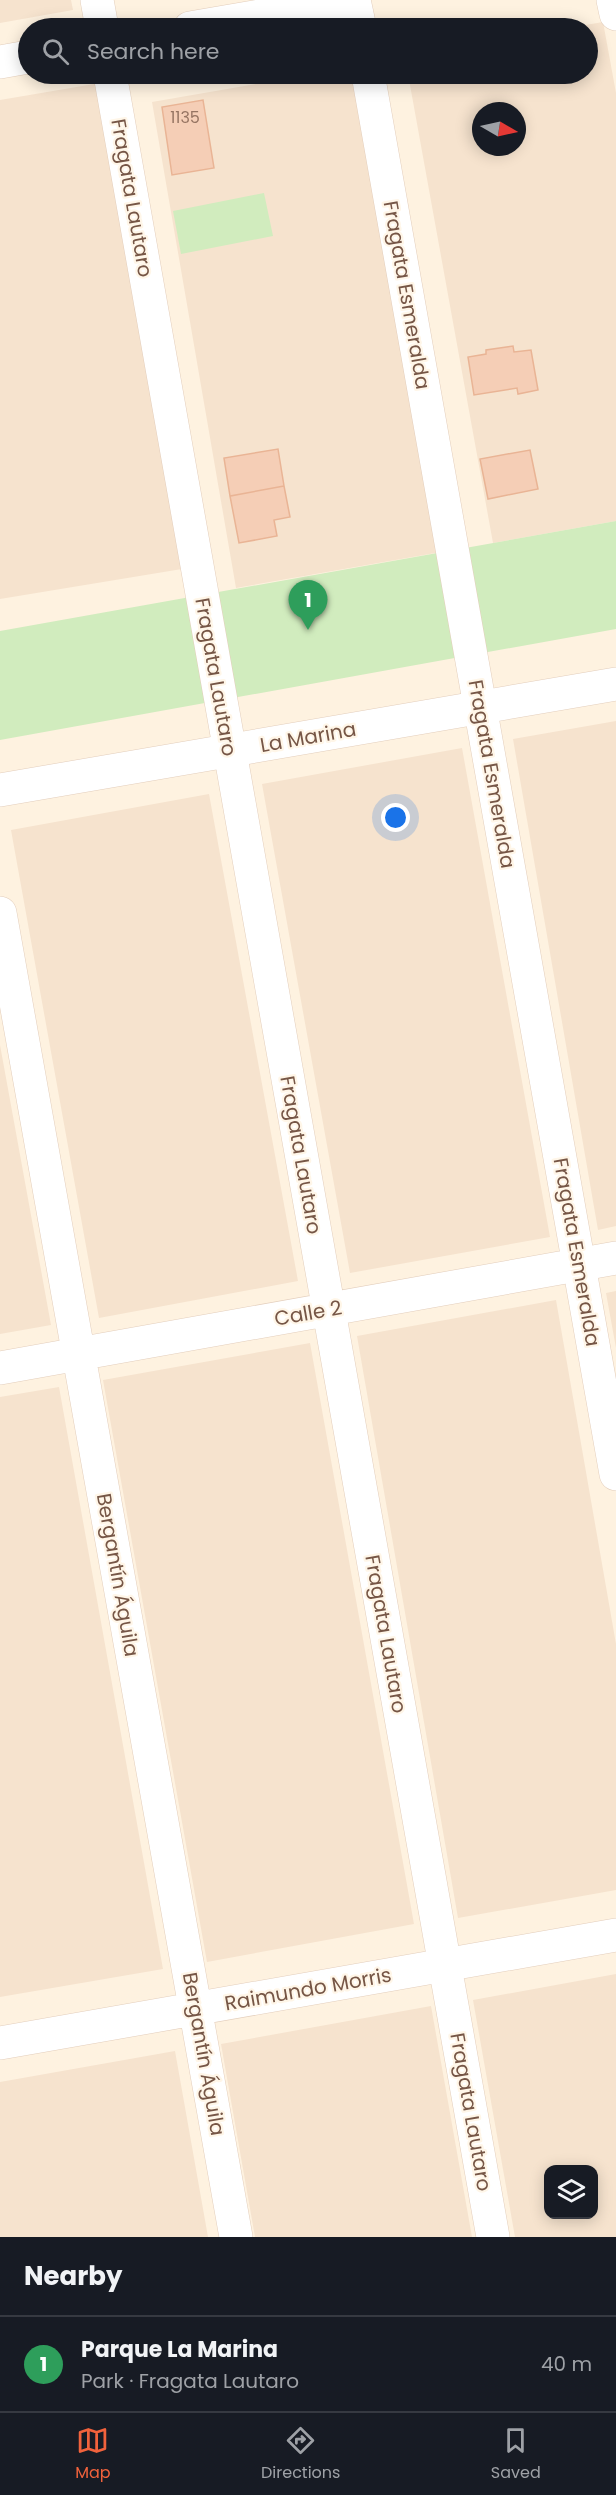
<!DOCTYPE html>
<html lang="en">
<head>
<meta charset="utf-8">
<style>
	:root { --surface:#171b24; --page:#20242c; --text:#f1f3f6; --muted:#9ea1a6; --line:#363941; --accent:#f1623c }
	body { margin:0; font-family:Poppins,sans-serif; background:var(--page); color:var(--text) }
	.controls { position:absolute; right:18px; bottom:18px; display:grid; overflow:hidden; border-radius:12px; box-shadow:0 3px 15px #0003 }
	.controls button { width:54px; height:54px; display:grid; place-items:center; padding:0; border:0; border-bottom:2px solid var(--line); background:var(--surface); color:var(--text); font:30px sans-serif }
	.compass { position:absolute; left:472px; top:102px; width:54px; height:54px; border-radius:50%; background:var(--surface); box-shadow:0 3px 15px #0003; rotate:99deg }
	.you { position:absolute; left:396px; top:818px; width:21px; height:21px; margin:-15px; border:4px solid #fff; border-radius:50%; background:#1a73e8; box-shadow:0 0 0 9px #1a73e833 }
	.badge { display:grid; place-items:center; width:39px; height:39px; border-radius:50%; background:var(--accent); color:#fff; font-size:20px; font-weight:700 }
	.pin { position:absolute; translate:-50% -50px; filter:drop-shadow(0 2px 3px #0008) }
	.pin::after { content:''; position:absolute; top:32px; width:21px; height:18px; background:inherit; clip-path:polygon(0 0,100% 0,50% 100%) }
	.list { margin:0; padding:0; list-style:none }
	h2 { display:flex; justify-content:space-between; align-items:center; height:78px; margin:0; padding:0 24px; font-size:26px }
	h2 small { font-size:20px; font-weight:400; color:var(--muted) }
	.list li { display:grid; grid-template-columns:39px 1fr auto; gap:18px; align-items:center; box-sizing:border-box; height:96px; padding:0 24px; border-top:2px solid var(--line) }
	.list b { display:block; font-size:22px; white-space:nowrap }
	.list p { margin:0; font-size:20px; white-space:nowrap; color:var(--muted) }
	.list em { font-size:20px; font-style:normal; color:var(--muted) }
	.icon { flex:none; width:33px; height:33px; fill:none; stroke:currentColor; stroke-width:2; stroke-linecap:round; stroke-linejoin:round }
	.map { position:relative; flex:none; width:616px; height:2237px; overflow:hidden }
	.search { position:absolute; background:var(--surface); box-shadow:0 3px 15px #0003; left:18px; right:18px; top:18px; height:66px; display:flex; align-items:center; gap:15px; box-sizing:border-box; padding:0 21px; border-radius:33px; color:var(--muted); font-size:22px }
	.sheet { height:174px; background:var(--surface) }
	nav { display:flex; justify-content:space-around; align-items:center; box-sizing:border-box; height:84px; border-top:2px solid var(--line); background:var(--surface); font-size:16px; color:var(--muted) }
	nav a { display:grid; justify-items:center; gap:3px }
	nav .on { color:var(--accent) }
	.map>svg:first-child { display:block }
	.residential { fill:#f6e3ce; fill-rule:evenodd }
	.green { fill:#d1ecbe }
	.building { fill:#f5ceb6; stroke:#e9b495; stroke-width:1.5 }
	.lines { fill:none; stroke-linecap:round; stroke-linejoin:round }
	.minor-casing { stroke:#e3cebc; stroke-width:34 }
	.tertiary-casing { stroke:#e3cebc; stroke-width:34 }
	.minor { stroke:#fff; stroke-width:33 }
	.tertiary { stroke:#fff; stroke-width:33 }
	.labels { text-anchor:middle; stroke-width:4.5; stroke-linejoin:round; paint-order:stroke }
	.number-label { font-size:16px; fill:#967462 }
	.street-label { font-size:20px; fill:#765646; stroke:#fff6e8 }
</style>
</head>
<body>
<div class="map">
<svg width="616" height="2237" viewBox="0 0 616 2237">
	<rect width="100%" height="100%" fill="#fef2e0"/>
	<path class="residential" d="M0,0h71l2,10 -73,13z
		M603,22l13,71v428l-123,22 -85,-469h180v-46h-20zM481,111h36v36h-36z
		M313,74h45l83,478 -205,36 -84,-486z
		M100,83l88,485 -188,31v-499z
		M616,721v505l-18,4 -85,-491z
		M462,748l88,489 -200,36 -88,-489z
		M209,794l89,487 -199,37 -88,-488z
		M0,1045l51,280 -51,9z
		M616,1291v57l-10,-55z
		M556,1300l60,344v246l-158,28 -101,-582z
		M310,1343l104,581 -207,38 -104,-582z
		M59,1387l104,582 -163,28v-600z
		M616,1974v263h-101l-42,-237zM548,2170h46v44h-46z
		M431,2006l41,231h-217l-34,-193z
		M175,2051l33,186h-208v-155z"/>
	<path class="green" d="M264,193l9,43 -92,18 -8,-43z
		M616,521v108l-616,111v-109z"/>
	<path class="building" d="M203,100l11,68 -42,7 -10,-68z
		M513,346l1,6 17,-2 7,40 -20,4 -1,-6 -43,7 -6,-38 18,-3v-4z
		M278,449l6,37 -54,10 -6,-38z
		M530,450l8,39 -50,10 -8,-40z
		M284,486l6,31 -16,3 3,16 -38,7 -9,-47z"/>
	<g class="lines">
		<defs>
			<path id="minor" d="M97,0l5,28
				M354,0l6,28
				M613,0l3,14
				M110,74l383,2163
				M368,74l248,1400
				M0,913l236,1324
				M0,1368l616,-110
				M0,2043l616,-108"/>
			<path id="tertiary" d="M190,28l163,-28
				M0,62l28,-5
				M0,790l616,-106"/>
		</defs>
		<use href="#minor" class="minor-casing"/>
		<use href="#tertiary" class="tertiary-casing"/>
		<use href="#minor" class="minor"/>
		<use href="#tertiary" class="tertiary"/>
	</g>
	<g class="labels">
		<g class="number-label">
			<text x="185" y="123">1135</text>
		</g>
		<g class="street-label">
			<text transform="translate(132 198) rotate(80)" y="7">Fragata Lautaro</text>
			<text transform="translate(407 295) rotate(80)" y="7">Fragata Esmeralda</text>
			<text transform="translate(216 677) rotate(80)" y="7">Fragata Lautaro</text>
			<text transform="translate(308 737) rotate(-10)" y="7">La Marina</text>
			<text transform="translate(492 774) rotate(80)" y="7">Fragata Esmeralda</text>
			<text transform="translate(301 1155) rotate(80)" y="7">Fragata Lautaro</text>
			<text transform="translate(577 1252) rotate(80)" y="7">Fragata Esmeralda</text>
			<text transform="translate(308 1313) rotate(-10)" y="7">Calle 2</text>
			<text transform="translate(118 1575) rotate(80)" y="7">Bergantín Águila</text>
			<text transform="translate(386 1634) rotate(80)" y="7">Fragata Lautaro</text>
			<text transform="translate(308 1989) rotate(-10)" y="7">Raimundo Morris</text>
			<text transform="translate(204 2054) rotate(80)" y="7">Bergantín Águila</text>
			<text transform="translate(471 2112) rotate(80)" y="7">Fragata Lautaro</text>
		</g>
	</g>
</svg>
<div class="controls">
<button><svg class="icon" aria-label="layers" viewBox="0 0 24 24"><path d="M12 4l9 5-9 5-9-5zM3 14l9 5 9-5"/></svg></button>
</div>
<svg class="compass" viewBox="-18 -18 36 36"><path d="M0-13l5 13h-10z" fill="#e53935"/><path d="M0 13l5-13h-10z" fill="#9ea1a6"/></svg>
<div class="you"></div>
<div class="pin badge" style="left:308px;top:630px;background:#2e9e5b">1</div>
<div class="search"><svg class="icon" aria-label="search" viewBox="0 0 24 24"><circle cx="10" cy="10" r="6"/><path d="M15 15l6 6"/></svg>Search here</div>
</div>
<section class="sheet">
<h2>Nearby<small></small></h2>
<ul class="list">
<li><span class="badge" style="background:#2e9e5b">1</span><div><b>Parque La Marina</b><p>Park · Fragata Lautaro</p></div><em>40 m</em></li>
</ul>
</section>
<nav>
<a class="on"><svg class="icon" aria-label="map" viewBox="0 0 24 24"><path d="M3 6l6-2 6 2 6-2v14l-6 2-6-2-6 2zM9 4v14M15 6v14"/></svg>Map</a>
<a><svg class="icon" aria-label="directions" viewBox="0 0 24 24"><path d="M12 3l9 9-9 9-9-9zM9 14v-3h6M13 9l2 2-2 2"/></svg>Directions</a>
<a><svg class="icon" aria-label="saved" viewBox="0 0 24 24"><path d="M7 4h10v16l-5-4-5 4z"/></svg>Saved</a>
</nav>
</body>
</html>
